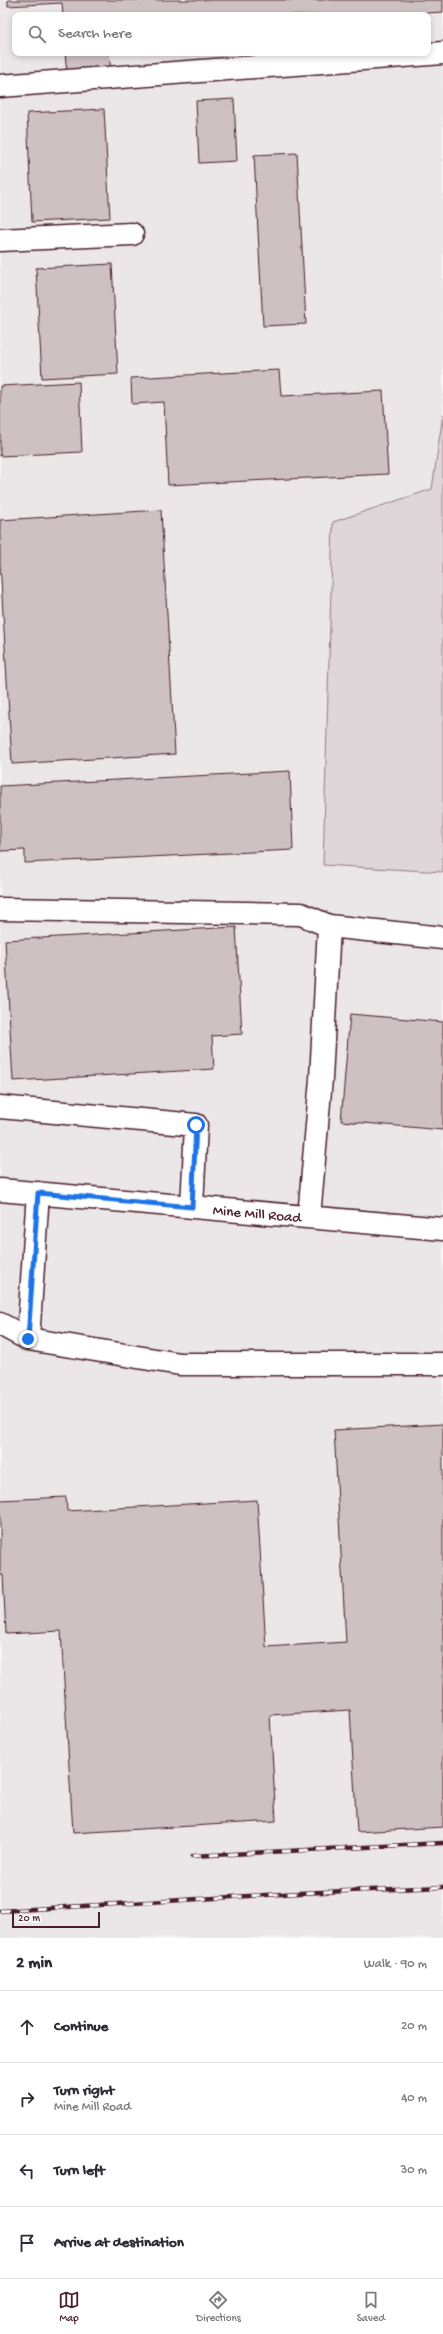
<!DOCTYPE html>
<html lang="en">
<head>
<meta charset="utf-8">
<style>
	:root { --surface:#fff; --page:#f7f7f7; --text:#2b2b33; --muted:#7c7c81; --line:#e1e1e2; --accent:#4a1f2b }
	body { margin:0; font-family:"Gochi Hand",sans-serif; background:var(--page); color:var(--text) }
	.scale { position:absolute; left:12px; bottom:10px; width:88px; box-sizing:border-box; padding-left:4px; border:2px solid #4a1f2b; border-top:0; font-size:11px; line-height:14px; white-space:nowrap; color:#4a1f2b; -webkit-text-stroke:3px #fff; paint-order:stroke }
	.stop { position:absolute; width:12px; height:12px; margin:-9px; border:3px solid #1a73e8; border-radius:50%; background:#fff }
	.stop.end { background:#1a73e8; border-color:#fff; box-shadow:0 1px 4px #0008 }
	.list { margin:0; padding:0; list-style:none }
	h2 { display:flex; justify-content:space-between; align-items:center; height:52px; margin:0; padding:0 16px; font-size:17px }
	h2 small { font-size:13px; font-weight:400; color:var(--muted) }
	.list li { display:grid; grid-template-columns:26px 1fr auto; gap:12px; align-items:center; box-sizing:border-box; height:72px; padding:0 16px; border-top:1px solid var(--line) }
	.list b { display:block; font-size:15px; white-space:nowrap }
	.list p { margin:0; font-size:13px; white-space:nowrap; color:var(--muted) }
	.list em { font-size:13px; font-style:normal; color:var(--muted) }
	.icon { flex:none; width:22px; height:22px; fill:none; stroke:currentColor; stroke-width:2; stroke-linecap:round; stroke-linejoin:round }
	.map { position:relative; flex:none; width:443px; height:1938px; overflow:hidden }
	.search { position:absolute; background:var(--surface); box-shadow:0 2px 6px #0003; left:12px; right:12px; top:12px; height:44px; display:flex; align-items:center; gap:10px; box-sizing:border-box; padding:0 14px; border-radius:8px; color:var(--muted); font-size:15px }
	.sheet { height:340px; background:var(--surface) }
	nav { display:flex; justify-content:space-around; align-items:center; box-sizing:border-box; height:56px; border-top:1px solid var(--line); background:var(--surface); font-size:11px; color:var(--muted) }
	nav a { display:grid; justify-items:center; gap:2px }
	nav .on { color:var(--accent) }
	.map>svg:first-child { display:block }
	.built { fill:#ebe6e8; fill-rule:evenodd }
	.green { fill:#ded6d9; stroke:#947a82 }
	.building { fill:#cdc1c4; stroke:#4a1f2b }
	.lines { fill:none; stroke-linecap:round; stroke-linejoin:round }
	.minor-casing { stroke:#4a1f2b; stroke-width:25 }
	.minor { stroke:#fff; stroke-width:22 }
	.rail-casing { stroke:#4a1f2b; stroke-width:4.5 }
	.rail { stroke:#fff; stroke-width:3; stroke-dasharray:9; stroke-linecap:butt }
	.route { stroke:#1a73e8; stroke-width:5 }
	.labels { text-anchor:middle; stroke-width:3; stroke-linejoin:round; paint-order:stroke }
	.street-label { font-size:15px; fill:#4a1f2b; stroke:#fff }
</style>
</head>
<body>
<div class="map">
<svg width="443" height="1938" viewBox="0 0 443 1938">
	<rect width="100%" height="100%" fill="#f8f6f7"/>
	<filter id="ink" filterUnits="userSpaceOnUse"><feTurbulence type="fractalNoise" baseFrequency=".025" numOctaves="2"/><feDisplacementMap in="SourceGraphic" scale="8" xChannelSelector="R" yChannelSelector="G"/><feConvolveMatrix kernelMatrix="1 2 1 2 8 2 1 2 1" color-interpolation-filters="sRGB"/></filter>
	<g filter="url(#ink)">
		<path class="built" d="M0,0h443v1938h-443zM15,15h413v38h-413z"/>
		<path class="green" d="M443,414v458l-120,-7 10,-343 99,-33z"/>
		<path class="building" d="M8,0h435v12l-50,3h-330l-1,-12 -54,3z
			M65,53h44l2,18 -44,2z
			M234,99l3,62 -38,2 -3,-62z
			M104,109l6,109 -78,4 -5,-109z
			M297,153l9,171 -43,2 -9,-171z
			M112,264l6,110 -76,4 -6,-110z
			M279,370l2,26 102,-5 5,83 -220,11 -4,-83 -32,2 -1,-26z
			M79,382l3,70 -82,4v-70z
			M161,510l14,244 -163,10 -12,-201v-43z
			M290,771l3,79 -268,13v-13l-25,1v-65z
			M236,927l6,107 -30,2 2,33 -201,12 -8,-141z
			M350,1014l93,8v108l-102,-9z
			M443,1424v403l-86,5 -7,-122 -80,5 6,106 -203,12 -12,-202 -55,3 -3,-59h-3v-75l66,-3 1,14 190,-11 9,147 80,-5 -12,-212z"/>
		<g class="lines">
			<defs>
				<path id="minor" d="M0,86l443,-33
					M0,240l132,-6
					M0,909l301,5 28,12 114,12
					M0,1107l196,18 -4,82
					M0,1190l443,39
					M309,1217l12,-138 8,-153
					M0,1324l28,15 152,25h263
					M28,1339l10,-146"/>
			</defs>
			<use href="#minor" class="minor-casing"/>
			<use href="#minor" class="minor"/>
			<defs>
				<path id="rail" d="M192,1856l251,-13
					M0,1911l299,-18 144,-6"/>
			</defs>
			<use href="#rail" class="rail-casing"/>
			<use href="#rail" class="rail"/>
		</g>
	</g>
	<g class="lines" filter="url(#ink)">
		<path class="route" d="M28,1339l10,-146 154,14 4,-82"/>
	</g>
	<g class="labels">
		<g class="street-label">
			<text transform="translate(257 1213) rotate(5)" y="5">Mine Mill Road</text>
		</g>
	</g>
</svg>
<div class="scale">20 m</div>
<div class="stop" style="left:196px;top:1125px"></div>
<div class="stop end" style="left:28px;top:1339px"></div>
<div class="search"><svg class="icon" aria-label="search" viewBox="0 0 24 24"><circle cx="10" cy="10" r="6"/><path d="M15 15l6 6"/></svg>Search here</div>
</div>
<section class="sheet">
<h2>2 min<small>Walk · 90 m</small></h2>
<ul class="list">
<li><svg class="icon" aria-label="ahead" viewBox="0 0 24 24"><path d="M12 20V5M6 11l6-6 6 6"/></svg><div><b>Continue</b></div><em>20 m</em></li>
<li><svg class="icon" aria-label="right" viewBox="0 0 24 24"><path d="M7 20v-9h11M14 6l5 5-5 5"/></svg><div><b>Turn right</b><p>Mine Mill Road</p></div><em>40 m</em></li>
<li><svg class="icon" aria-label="left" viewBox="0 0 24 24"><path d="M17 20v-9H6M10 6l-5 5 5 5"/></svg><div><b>Turn left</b></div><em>30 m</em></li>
<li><svg class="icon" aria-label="arrive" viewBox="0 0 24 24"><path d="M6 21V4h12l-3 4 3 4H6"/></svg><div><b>Arrive at destination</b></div></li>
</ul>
</section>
<nav>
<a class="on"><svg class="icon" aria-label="map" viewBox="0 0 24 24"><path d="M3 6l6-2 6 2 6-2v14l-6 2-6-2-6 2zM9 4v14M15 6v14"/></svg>Map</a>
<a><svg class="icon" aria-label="directions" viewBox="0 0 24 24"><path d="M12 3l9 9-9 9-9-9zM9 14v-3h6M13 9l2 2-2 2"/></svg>Directions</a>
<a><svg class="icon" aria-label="saved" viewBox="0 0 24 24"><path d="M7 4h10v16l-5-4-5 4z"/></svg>Saved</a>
</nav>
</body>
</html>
